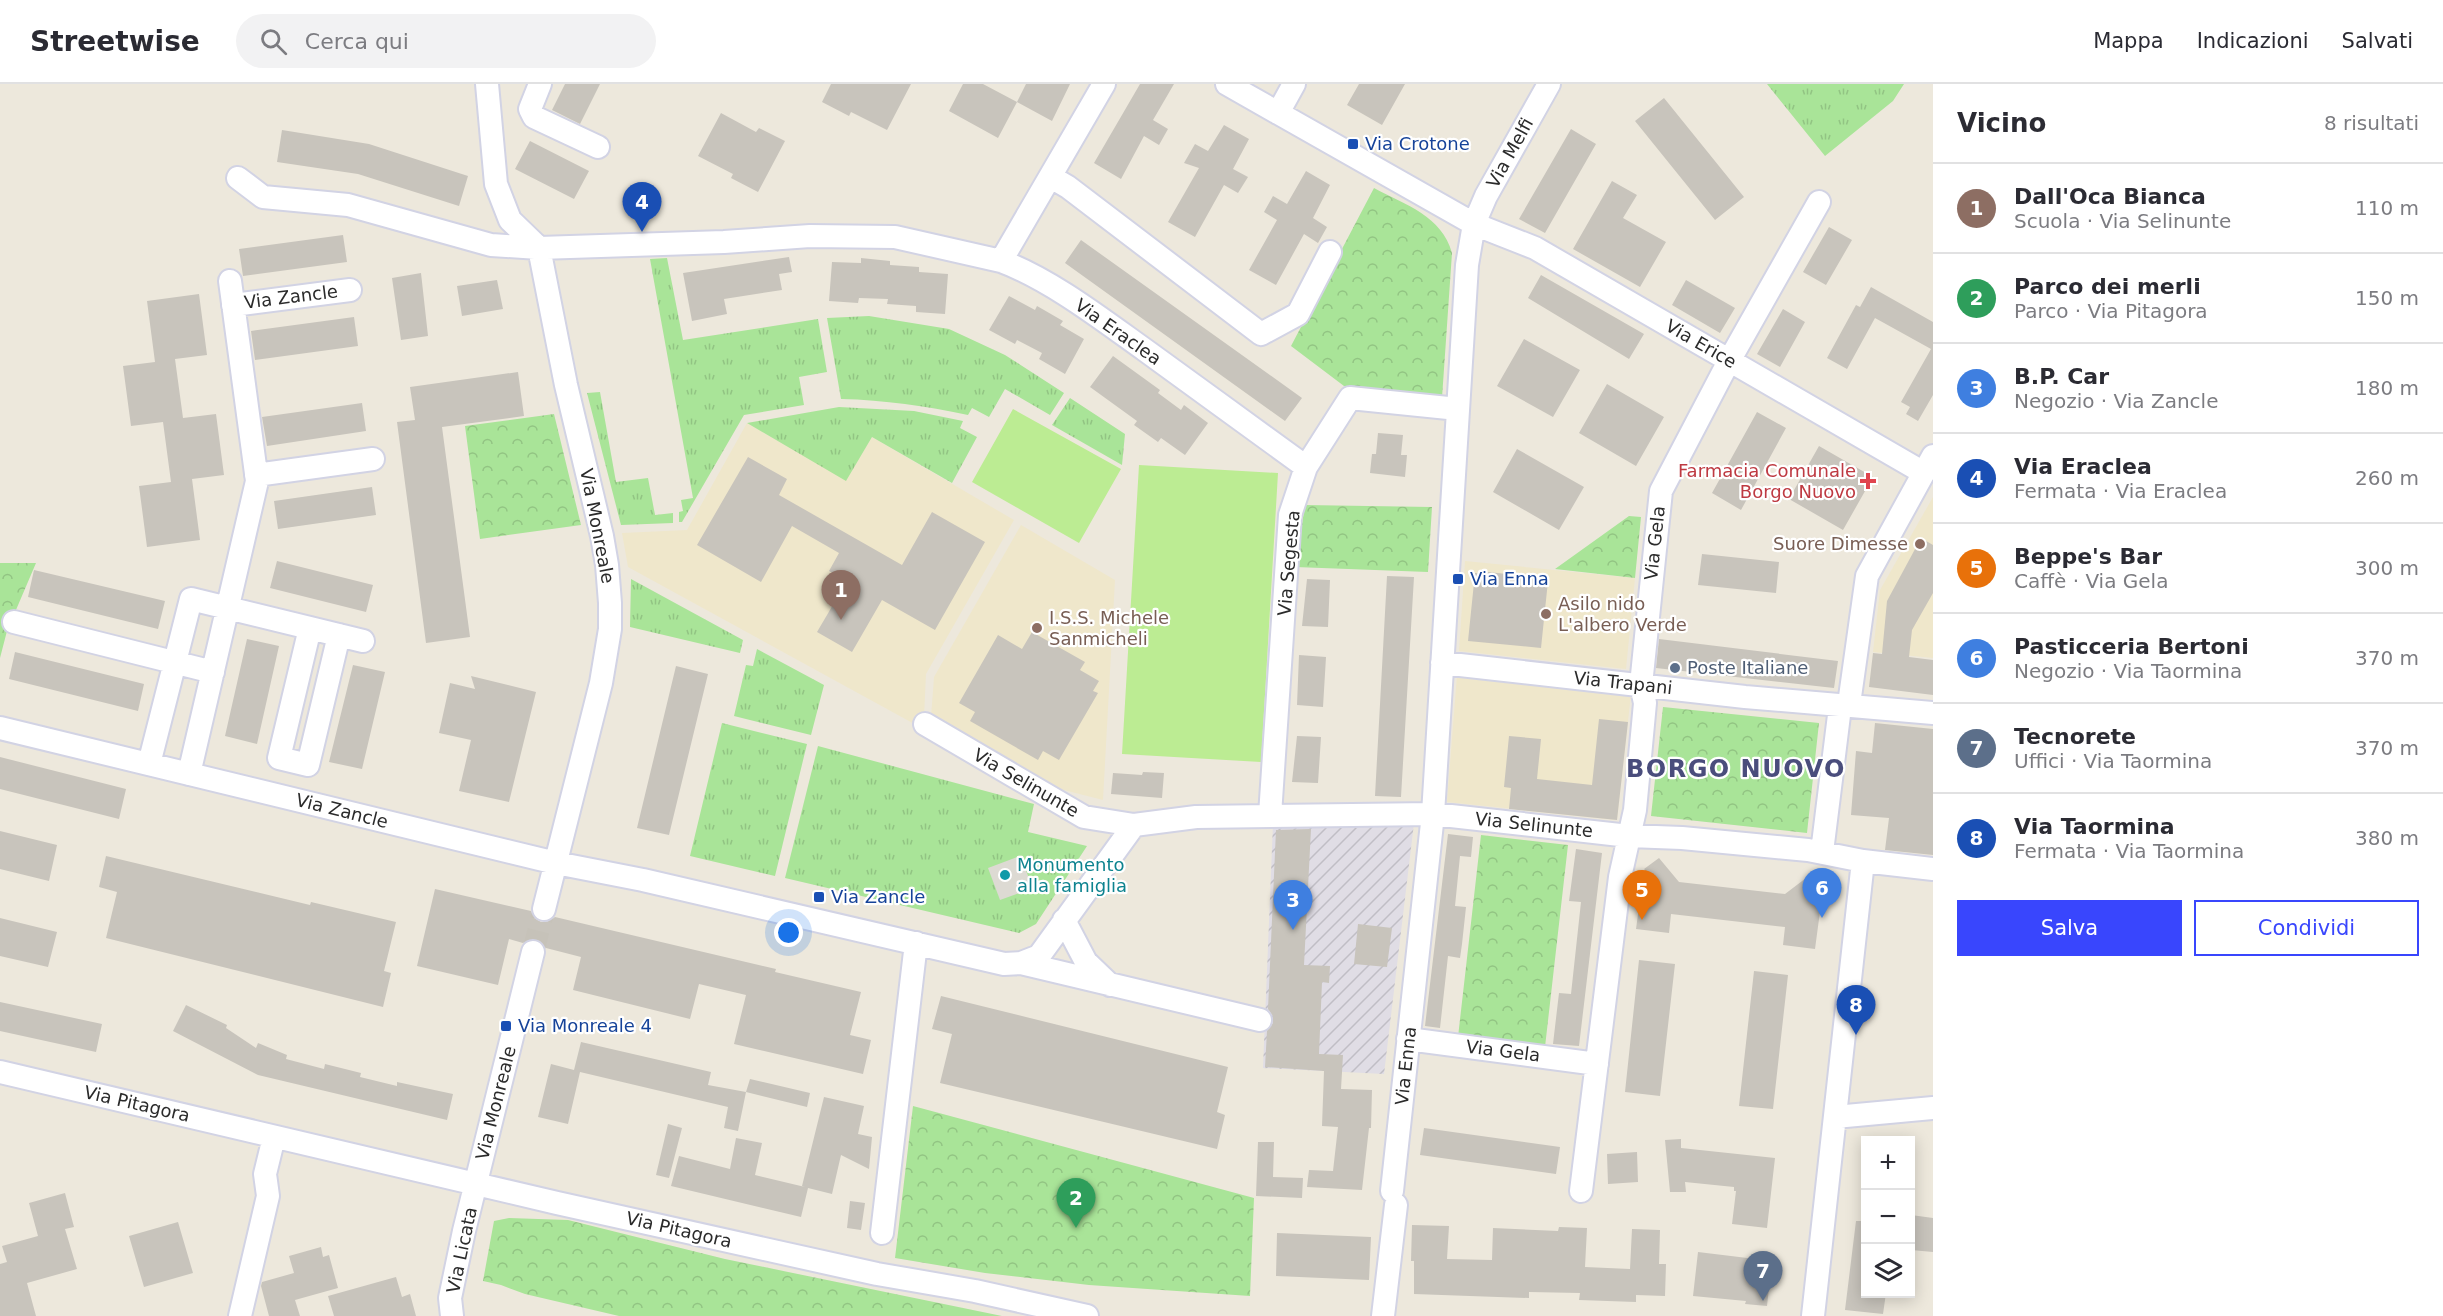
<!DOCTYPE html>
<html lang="it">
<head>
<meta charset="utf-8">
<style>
	:root { --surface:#fff; --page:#f2f2f3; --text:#2b2b33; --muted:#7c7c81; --line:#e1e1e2; --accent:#3946fd }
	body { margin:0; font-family:"DejaVu Sans",sans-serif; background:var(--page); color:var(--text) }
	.controls { position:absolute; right:18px; bottom:18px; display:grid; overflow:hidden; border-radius:0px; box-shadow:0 3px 15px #0003 }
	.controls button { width:54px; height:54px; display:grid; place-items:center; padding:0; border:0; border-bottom:2px solid var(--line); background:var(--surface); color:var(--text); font:30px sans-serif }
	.you { position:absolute; left:789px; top:849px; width:21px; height:21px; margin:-15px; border:4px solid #fff; border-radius:50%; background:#1a73e8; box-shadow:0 0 0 9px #1a73e833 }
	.badge { display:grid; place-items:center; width:39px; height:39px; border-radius:50%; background:var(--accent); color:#fff; font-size:20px; font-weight:700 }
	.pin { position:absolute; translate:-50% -50px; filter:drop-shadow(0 2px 3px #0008) }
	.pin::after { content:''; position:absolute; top:32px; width:21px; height:18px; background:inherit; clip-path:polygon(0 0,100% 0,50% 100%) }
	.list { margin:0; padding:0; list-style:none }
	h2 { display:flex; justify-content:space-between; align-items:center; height:78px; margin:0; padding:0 24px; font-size:26px }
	h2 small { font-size:20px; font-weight:400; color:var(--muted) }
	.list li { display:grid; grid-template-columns:39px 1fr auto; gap:18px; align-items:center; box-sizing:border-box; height:90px; padding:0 24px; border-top:2px solid var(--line) }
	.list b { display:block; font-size:22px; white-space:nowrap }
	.list p { margin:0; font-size:20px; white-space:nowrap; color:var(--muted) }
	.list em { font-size:20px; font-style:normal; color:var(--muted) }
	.actions { display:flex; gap:12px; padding:18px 24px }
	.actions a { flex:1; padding:14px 0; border:2px solid var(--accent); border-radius:0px; text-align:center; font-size:21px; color:var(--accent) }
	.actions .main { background:var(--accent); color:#fff }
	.icon { flex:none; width:33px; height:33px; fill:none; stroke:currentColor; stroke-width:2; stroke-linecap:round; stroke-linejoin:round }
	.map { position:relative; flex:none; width:1933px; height:1232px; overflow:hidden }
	header { display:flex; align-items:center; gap:36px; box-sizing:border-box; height:84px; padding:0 30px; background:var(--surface); border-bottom:2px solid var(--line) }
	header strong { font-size:28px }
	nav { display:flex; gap:33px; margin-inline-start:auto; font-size:21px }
	.search { width:420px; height:54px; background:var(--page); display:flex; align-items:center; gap:15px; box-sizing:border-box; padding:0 21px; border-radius:33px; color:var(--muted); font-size:22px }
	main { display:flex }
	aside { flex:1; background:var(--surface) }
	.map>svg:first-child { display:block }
	.industrial { fill:url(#industrial-furrows) }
	.education { fill:#efe7cb }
	.grass { fill:url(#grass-tufts) }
	.park { fill:url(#park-crowns) }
	.pitch { fill:#bcec93 }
	.plaza { fill:#dddad3 }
	.building { fill:#c8c4bc }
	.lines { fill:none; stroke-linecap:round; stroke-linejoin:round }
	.minor-tunnel { stroke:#c6c2b9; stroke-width:22; stroke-dasharray:22 11; stroke-linecap:butt }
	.minor-casing { stroke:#d2d3e4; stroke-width:26 }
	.minor { stroke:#fff; stroke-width:22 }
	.transit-dot { fill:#1a4fb4; stroke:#fff; stroke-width:2 }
	.health-dot { fill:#e0444e; stroke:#fff; stroke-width:2 }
	.education-dot { fill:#8d6e63; stroke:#fff; stroke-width:2 }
	.service-dot { fill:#5c6f8a; stroke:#fff; stroke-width:2 }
	.culture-dot { fill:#0f9aa8; stroke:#fff; stroke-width:2 }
	.labels { text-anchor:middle; stroke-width:4.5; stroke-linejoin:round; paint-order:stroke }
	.transit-label { font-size:18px; fill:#164399; stroke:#fff; text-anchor:start }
	.street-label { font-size:18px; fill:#2b2b2b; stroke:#fff }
	.health-label { font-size:18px; fill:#be3a42; stroke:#fff; text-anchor:end }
	.education-label { font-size:18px; fill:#785e54; stroke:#fff; text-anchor:start }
	.service-label { font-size:18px; fill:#4e5e75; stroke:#fff; text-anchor:start }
	.culture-label { font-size:18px; fill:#0d838f; stroke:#fff; text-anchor:start }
	.district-label { font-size:24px; font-weight:bold; letter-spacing:1.5px; fill:#4a4d7c; stroke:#fff }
</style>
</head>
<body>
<header>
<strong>Streetwise</strong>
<div class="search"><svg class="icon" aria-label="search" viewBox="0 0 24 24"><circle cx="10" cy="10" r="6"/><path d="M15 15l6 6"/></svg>Cerca qui</div>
<nav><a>Mappa</a><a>Indicazioni</a><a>Salvati</a></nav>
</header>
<main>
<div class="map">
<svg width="1933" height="1232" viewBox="0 0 1933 1232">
	<defs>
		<pattern id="industrial-furrows" width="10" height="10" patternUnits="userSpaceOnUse" patternTransform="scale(1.5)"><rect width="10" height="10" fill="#e0dde5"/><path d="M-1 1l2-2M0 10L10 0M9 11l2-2" fill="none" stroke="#c0bec5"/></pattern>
		<pattern id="grass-tufts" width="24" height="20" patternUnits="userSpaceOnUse" patternTransform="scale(1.5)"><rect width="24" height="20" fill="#a9e498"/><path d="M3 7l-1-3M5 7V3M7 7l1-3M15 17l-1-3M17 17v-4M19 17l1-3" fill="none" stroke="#92c483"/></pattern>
		<pattern id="park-crowns" width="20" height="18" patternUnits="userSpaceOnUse" patternTransform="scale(1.5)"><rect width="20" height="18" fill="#a9e498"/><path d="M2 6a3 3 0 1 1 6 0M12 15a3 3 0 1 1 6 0" fill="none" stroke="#92c483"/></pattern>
	</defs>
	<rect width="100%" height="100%" fill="#ede8dc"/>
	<path class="industrial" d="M1414,739l-30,251 -121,-6 10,-244z"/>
	<path class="education" d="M747,339l99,57 26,-43 142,83 -88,154 -2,43 -6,9 -290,-159 -6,-34 65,-3z
		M1933,413v161l-60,-6 7,-62z
		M1021,441l94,55 -12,220 -51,-13 -121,-70 3,-40z
		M1465,477l170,17 -9,91 -167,-18z
		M1457,591l174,19 -14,126 -170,-18z"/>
	<path class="grass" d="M1767,0h137l-11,17 -68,55z
		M667,174l16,82 135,-21 9,53 -28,5 5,28 -60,10 -62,107h-3v-10l4,-1 -2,-11 12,-2 -43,-239z
		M869,232l80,13 56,26 59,38 -14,22 -45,-26 -16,28 -17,-9 -4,7c-43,-9 -83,-15 -127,-16l-14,-81z
		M600,308l16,90 32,-4 7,37 18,-2v10l-52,2 -34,-132z
		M1070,314l55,36 -3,31 -70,-40z
		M839,323l75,4 49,10 -3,7 17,9 -25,46 -80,-46 -26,44 -99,-58z
		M631,495l112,61 -3,13 -110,-26z
		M757,565l67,36 -13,50 -77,-19 12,-51 7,1z
		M722,639l85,21 -32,132 -85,-20z
		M818,662l216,58 -6,28 59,14 -51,78 -17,9 -234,-55z"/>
	<path class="park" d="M1374,104c32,17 68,28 78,65l-10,145 -98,-12 -53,-40z
		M554,330l27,111 -101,14 -15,-113z
		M1305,421l127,2 -4,65 -133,-5z
		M1629,432l12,1 -6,61 -80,-9z
		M0,479h36l-29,68 -7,27z
		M1663,623l156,16 -12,110 -156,-17z
		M1481,751l87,10 -23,202 -87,-10z
		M913,1022l341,92 -4,98 -161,-11 -104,-12 -90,-15z
		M509,1134l59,2 157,39 277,57h-383l-94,-22 -24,-9 -18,-4 11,-60z"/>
	<path class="pitch" d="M1013,325l108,60 -42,74 -107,-61z
		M1139,381l139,8 -17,289 -139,-8z"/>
	<path class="plaza" d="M1020,772l13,32 -33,12 -12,-32z"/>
	<path class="building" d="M565,0h35l-20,40 -28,-14z
		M831,0h80l-24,46 -36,-18 -2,4 -27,-14z
		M963,0h20l34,18 -19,36 -49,-27z
		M1026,0h44l-18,37 -35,-19z
		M1140,0h34l-21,36 15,9 -9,16 -15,-9 -23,43 -27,-16z
		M1359,0h46l-23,41 -35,-20z
		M1664,14l80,99 -29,23 -80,-99z
		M721,29l35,19 3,-4 26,13 -27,51 -27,-14 2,-4 -35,-18z
		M1224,41l25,14 -16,30 15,8 -10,16 -14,-8 -29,52 -27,-15 31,-54 -15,-5 11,-19 13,7z
		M1571,45l25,15 -51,89 -26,-14z
		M282,46l87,14 99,32 -9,30 -101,-32 -81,-12z
		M530,57l59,30 -15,28 -59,-30z
		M1306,87l24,14 -17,33 14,9 -9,16 -14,-9 -28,51 -27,-15 28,-50 -13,-8 9,-16 14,8z
		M1612,97l25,14 -14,23 43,24 -26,45 -67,-38z
		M1829,143l23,13 -26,45 -23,-13z
		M343,151l4,27 -104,14 -4,-27z
		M1081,156l221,158 -17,23 -220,-158z
		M789,173l3,15 -13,2 3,16 -58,9 3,15 -35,7 -9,-48z
		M861,174l29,3v4l29,2v5l29,2 -3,40 -29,-2v-6l-29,-2 1,-5 -29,-1 -1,5 -29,-2 3,-39 29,1z
		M421,189l7,63 -27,4 -9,-62z
		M1541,191l103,59 -15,25 -101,-61z
		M497,196l6,29 -41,7 -5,-30z
		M1686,196l49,28 -15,25 -48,-28z
		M1871,203l62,35v73l-15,26 -12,-7 4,-7 -9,-5 30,-53 -56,-31 -28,51 -20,-11 29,-53 4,2z
		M199,210l8,61 -32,4 8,59 33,-4 8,61 -32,4 8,61 -53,7 -8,-61 32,-4 -8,-60 -32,4 -8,-60 32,-4 -8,-61z
		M1009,212l26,14 2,-4 7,4 19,11 -3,4 24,14 -19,35 -26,-15 3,-6 -25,-13 -2,4 -26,-14z
		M1783,225l22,13 -25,45 -23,-13z
		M354,233l4,29 -103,14 -4,-29z
		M1524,255l56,31 -27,47 -56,-31z
		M1113,272l47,34 -2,3 23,17 3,-5 24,18 -23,32 -24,-17 -3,4 -24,-17 3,-4 -47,-34z
		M518,288l6,44 -82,11 28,210 -44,6 -29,-221 18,-2 -5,-33z
		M1607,300l57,33 -28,49 -57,-33z
		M362,319l4,28 -99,15 -5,-29z
		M1757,328l29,16 -45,82 -29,-17z
		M1378,349l25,2 -2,20h6l-2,22 -35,-4 2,-19h4z
		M1819,362l54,31 -30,53 -54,-31z
		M1517,365l67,38 -25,43 -66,-38z
		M748,373l39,22 -8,16 123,70 30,-53 53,30 -50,88 -53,-30 -30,52 -35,-20 30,-51 -18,-10 10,-18 -47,-27 -31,56 -64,-37z
		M372,403l4,28 -98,14 -4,-28z
		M1921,454l12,7v48l-21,37 -3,27 24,3v35l-64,-8 4,-34 9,1 5,-53z
		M1702,470l77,8 -3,31 -78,-8z
		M277,477l96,24 -7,27 -96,-24z
		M34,486l131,31 -7,28 -130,-32z
		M1488,488l48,5v3l12,1 -7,67 -73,-7 7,-68 13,1z
		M1387,492l27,1 -13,220 -26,-1z
		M1307,495l23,1 -2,47 -26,-1z
		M1032,548l53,30 -5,8 19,11 -6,10 5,2 -39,67 -16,-9 -5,9 -68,-39 5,-9 -16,-9 39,-68 24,14z
		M247,555l32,7 -22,98 -32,-8z
		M1659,555l179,22 -4,27 -178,-20z
		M15,568l129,32 -6,27 -129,-32z
		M1299,571l27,2 -3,50 -26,-2z
		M353,581l32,7 -23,97 -33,-7z
		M676,582l32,8 -39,161 -32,-7z
		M471,592l65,16 -27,110 -50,-11 12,-51 -32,-7 11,-50 25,6z
		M1599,635l29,3 -11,98 -108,-11 2,-21 -7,-1 5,-51 32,3 -4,40 55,6z
		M1875,639l58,6v126l-48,-5 4,-32 -38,-3 5,-64 16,2z
		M1297,652l24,1 -3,46 -26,-1z
		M0,673l126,32 -7,30 -119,-30z
		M1143,688l21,1 -2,25 -51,-4 2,-21 29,2z
		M1311,745l-7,136 26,1 -1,17 -7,-1 -3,72 24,1 -2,34 31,1 -1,38h-2l-7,62 -55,-3 2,-17 24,1 5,-44 -16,-1 2,-55 -59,-4 2,-36 6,-8v-7l-5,-7 8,-179z
		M0,747l57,14 -8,36 -49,-12z
		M1448,750l25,3 -2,20 -11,-1 -5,50 11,1 -4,37 -2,14 -12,-2 -8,72 -15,-2z
		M1576,765l26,4 -23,193 -26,-2 6,-51 12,1 10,-92 -12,-1z
		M106,772l204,49 1,-3 85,20 -12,49 7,2 -8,34 -277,-69 11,-46 -18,-5z
		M1659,774l20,24 106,12 25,-19 12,14 -8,6 7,9 -6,45 -32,-4 2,-18 -114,-13 -2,19 -33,-4 6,-44 9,-8 -7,-8z
		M435,805l96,22 3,7 7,4h7l7,-5 221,52 -1,3 86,20 -11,43 21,5 -8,34 -129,-30 12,-49 -47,-11 -9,35 -117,-29 8,-33 -35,-9 -9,-9h-7l-7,4 -14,-4 -11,46 -81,-19z
		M0,834l57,14 -9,35 -48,-11z
		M1358,840l34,4 -5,39 -33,-3z
		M1639,876l36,4 -15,132 -35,-4z
		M1754,887l34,4 -15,134 -34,-3z
		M941,912l287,71 -11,45 8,3 -8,34 -277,-66 12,-49 -20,-5z
		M0,918l102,22 -6,28 -96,-21z
		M186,921l41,20 -1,3 30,20 2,-5 29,12 -1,4 38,10 1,-5 36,9 -1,4 37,9v-4l56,12 -6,26 -189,-45 -85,-44z
		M581,958l130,30 -3,13 38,7 -8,39 -14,-3 4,-21 -148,-35 -12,52 -30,-7 13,-53 23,6z
		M750,995l60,14 -3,14 -61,-15z
		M824,1013l40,9 -6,28 14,3 -3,32 -28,-14 -9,39 -24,-6 -7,29 -130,-31 8,-30 51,13 6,-31 26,5 -7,32 50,12 -3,-1z
		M668,1040l14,4 -13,50 -13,-3z
		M1424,1044l136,19 -4,27 -136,-19z
		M1681,1055v9l94,10 -8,70 -35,-4 4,-33h-2v-4l-49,-5 1,10h-16l-5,-52z
		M1258,1058h16l-1,35 30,1 -1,20 -46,-2z
		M1637,1068l1,30 -30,2 -1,-30z
		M65,1109l9,34 -9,2 12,40 -50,14 9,33h-36v-52l7,-2 -5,-16 36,-10 -9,-33z
		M850,1117l15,2 -4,27 -14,-2z
		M1911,1131l22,3v34l-22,-2z
		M1856,1137h10v72h20l-3,21 -38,-4z
		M178,1138l15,51 -49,14 -15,-51z
		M1412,1141l37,1 -2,33 45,1 1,-32 65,3 1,-4 28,1 -2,39 45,2 2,-40 28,1 -1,34h7l-1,32 -29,-1v7l-57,-2 1,-7 -51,-1v6l-115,-4v-33h-3z
		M1277,1149l94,4 -2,43 -93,-4z
		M321,1163l2,10 6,-2 9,33 -43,12 5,16h-31l-8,-30 1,-4 32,-9 -5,-17z
		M1698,1168l74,9 -5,45 -22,-2 1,-3 -53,-5z
		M396,1193l6,20 8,-3 6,22h-82l-6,-20z"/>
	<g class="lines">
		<path class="minor-tunnel" d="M533,868l11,-43"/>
		<defs>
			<path id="minor" d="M487,0l9,100 14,36 29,28
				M540,0l-10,25 4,8 64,30
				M1227,0l247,140 61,24 389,225
				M1278,29l16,-29
				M1051,93l17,10 193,147 37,-20 32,-62
				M238,94l25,19 85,8 143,40 48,3 185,-6 86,-6 85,1 106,24c49,18 102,59 144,89 54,39 107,78 161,117
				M539,164l27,137 36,151 5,29 3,38v26l-9,54 -57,226
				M1001,177l103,-177
				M233,221l117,-15
				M256,391l117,-16
				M14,538l199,50
				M310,544l-31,130 29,7 31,-130
				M1442,579l303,34 188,16
				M1849,620l18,-128 66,-120
				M925,640l159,93 50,8
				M0,644l556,135 87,17 361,84 17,-1 239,57
				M149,680l42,-165 172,42
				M189,690l68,-293 -27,-200
				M1270,731l20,-300 16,-48 44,-69 108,11
				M1822,768l18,-145
				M1064,836l22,42 24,23
				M1021,879l18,-7 95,-131 62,-8 237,-3 196,22 53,2 126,12 55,11 70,8
				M1408,955l189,25
				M0,988l557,131 320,71 98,17 112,25
				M1835,1033l98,-9
				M1392,1107l41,-377 34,-549 7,-41 12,-28 63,-112
				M1581,1107l39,-314 15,-67 10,-107 -4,-18 20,-194 68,-130 90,-159
				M882,1149l34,-290
				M240,1232l28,-120 -3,-22 9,-37
				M452,1232l-2,-18 14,-67 69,-279
				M1383,1232l13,-111
				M1813,1232l50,-455"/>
		</defs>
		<use href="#minor" class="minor-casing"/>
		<use href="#minor" class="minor"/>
	</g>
	<g class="transit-dot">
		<rect x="1347" y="54" width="12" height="12" rx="3"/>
		<rect x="1452" y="489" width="12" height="12" rx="3"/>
		<rect x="813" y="807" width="12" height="12" rx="3"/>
		<rect x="500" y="936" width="12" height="12" rx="3"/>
	</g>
	<path class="health-dot" d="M1865 388h6v6h6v6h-6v6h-6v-6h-6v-6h6z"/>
	<g class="education-dot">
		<circle cx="1920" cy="460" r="6"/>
		<circle cx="1546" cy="530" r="6"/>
		<circle cx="1037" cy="544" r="6"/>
	</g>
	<circle class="service-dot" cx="1675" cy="584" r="6"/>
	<circle class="culture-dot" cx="1005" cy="791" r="6"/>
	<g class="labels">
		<g class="transit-label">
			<text x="1365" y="66">Via Crotone</text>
			<text x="1470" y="501">Via Enna</text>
			<text x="831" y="819">Via Zancle</text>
			<text x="518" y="948">Via Monreale 4</text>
		</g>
		<g class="street-label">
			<text transform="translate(1510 69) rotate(-61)" y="6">Via Melfi</text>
			<text transform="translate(291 213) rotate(-7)" y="6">Via Zancle</text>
			<text transform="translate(1118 248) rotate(35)" y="6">Via Eraclea</text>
			<text transform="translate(1701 260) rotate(30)" y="6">Via Erice</text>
			<text transform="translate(597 442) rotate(79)" y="6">Via Monreale</text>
			<text transform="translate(1655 459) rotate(-84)" y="6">Via Gela</text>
			<text transform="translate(1289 479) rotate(-85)" y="6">Via Segesta</text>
			<text transform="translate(1623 599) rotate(6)" y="6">Via Trapani</text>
			<text transform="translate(1026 699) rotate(30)" y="6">Via Selinunte</text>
			<text transform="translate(342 727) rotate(14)" y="6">Via Zancle</text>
			<text transform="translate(1534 741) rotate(6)" y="6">Via Selinunte</text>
			<text transform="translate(1503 967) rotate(7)" y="6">Via Gela</text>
			<text transform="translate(1406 982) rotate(-84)" y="6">Via Enna</text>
			<text transform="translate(496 1019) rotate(-76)" y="6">Via Monreale</text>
			<text transform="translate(137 1020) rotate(13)" y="6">Via Pitagora</text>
			<text transform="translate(679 1146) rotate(13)" y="6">Via Pitagora</text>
			<text transform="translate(462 1166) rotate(-78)" y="6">Via Licata</text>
		</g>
		<g class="health-label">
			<text x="1856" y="393">Farmacia Comunale<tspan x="1856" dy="21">Borgo Nuovo</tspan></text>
		</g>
		<g class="education-label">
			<text x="1908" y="466" text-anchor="end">Suore Dimesse</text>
			<text x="1558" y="526">Asilo nido<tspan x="1558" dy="21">L'albero Verde</tspan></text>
			<text x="1049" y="540">I.S.S. Michele<tspan x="1049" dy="21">Sanmicheli</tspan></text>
		</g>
		<g class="service-label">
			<text x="1687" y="590">Poste Italiane</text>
		</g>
		<g class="culture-label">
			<text x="1017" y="787">Monumento<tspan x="1017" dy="21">alla famiglia</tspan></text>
		</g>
		<g class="district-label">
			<text x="1736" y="693">BORGO NUOVO</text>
		</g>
	</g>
</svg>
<div class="controls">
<button>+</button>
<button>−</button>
<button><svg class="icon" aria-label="layers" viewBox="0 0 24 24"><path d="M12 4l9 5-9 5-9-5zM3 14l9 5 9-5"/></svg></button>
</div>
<div class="you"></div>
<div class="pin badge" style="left:841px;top:536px;background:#8d6e63">1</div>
<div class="pin badge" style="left:1076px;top:1144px;background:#2e9e5b">2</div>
<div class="pin badge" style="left:1293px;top:846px;background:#3f7fe0">3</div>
<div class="pin badge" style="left:642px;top:148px;background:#1a4fb4">4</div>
<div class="pin badge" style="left:1642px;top:836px;background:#e8710a">5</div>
<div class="pin badge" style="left:1822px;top:834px;background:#3f7fe0">6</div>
<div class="pin badge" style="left:1763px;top:1217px;background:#5c6f8a">7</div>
<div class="pin badge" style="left:1856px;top:951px;background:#1a4fb4">8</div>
</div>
<aside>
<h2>Vicino<small>8 risultati</small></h2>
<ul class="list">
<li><span class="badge" style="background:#8d6e63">1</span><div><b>Dall'Oca Bianca</b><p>Scuola · Via Selinunte</p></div><em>110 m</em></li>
<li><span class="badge" style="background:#2e9e5b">2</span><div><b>Parco dei merli</b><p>Parco · Via Pitagora</p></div><em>150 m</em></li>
<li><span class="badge" style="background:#3f7fe0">3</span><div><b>B.P. Car</b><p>Negozio · Via Zancle</p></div><em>180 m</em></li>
<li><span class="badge" style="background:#1a4fb4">4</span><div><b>Via Eraclea</b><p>Fermata · Via Eraclea</p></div><em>260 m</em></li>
<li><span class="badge" style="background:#e8710a">5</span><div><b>Beppe's Bar</b><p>Caffè · Via Gela</p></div><em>300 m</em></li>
<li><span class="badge" style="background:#3f7fe0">6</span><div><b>Pasticceria Bertoni</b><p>Negozio · Via Taormina</p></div><em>370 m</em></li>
<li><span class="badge" style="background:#5c6f8a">7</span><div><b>Tecnorete</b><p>Uffici · Via Taormina</p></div><em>370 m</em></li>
<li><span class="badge" style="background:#1a4fb4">8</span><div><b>Via Taormina</b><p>Fermata · Via Taormina</p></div><em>380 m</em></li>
</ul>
<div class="actions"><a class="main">Salva</a><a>Condividi</a></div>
</aside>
</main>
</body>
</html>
